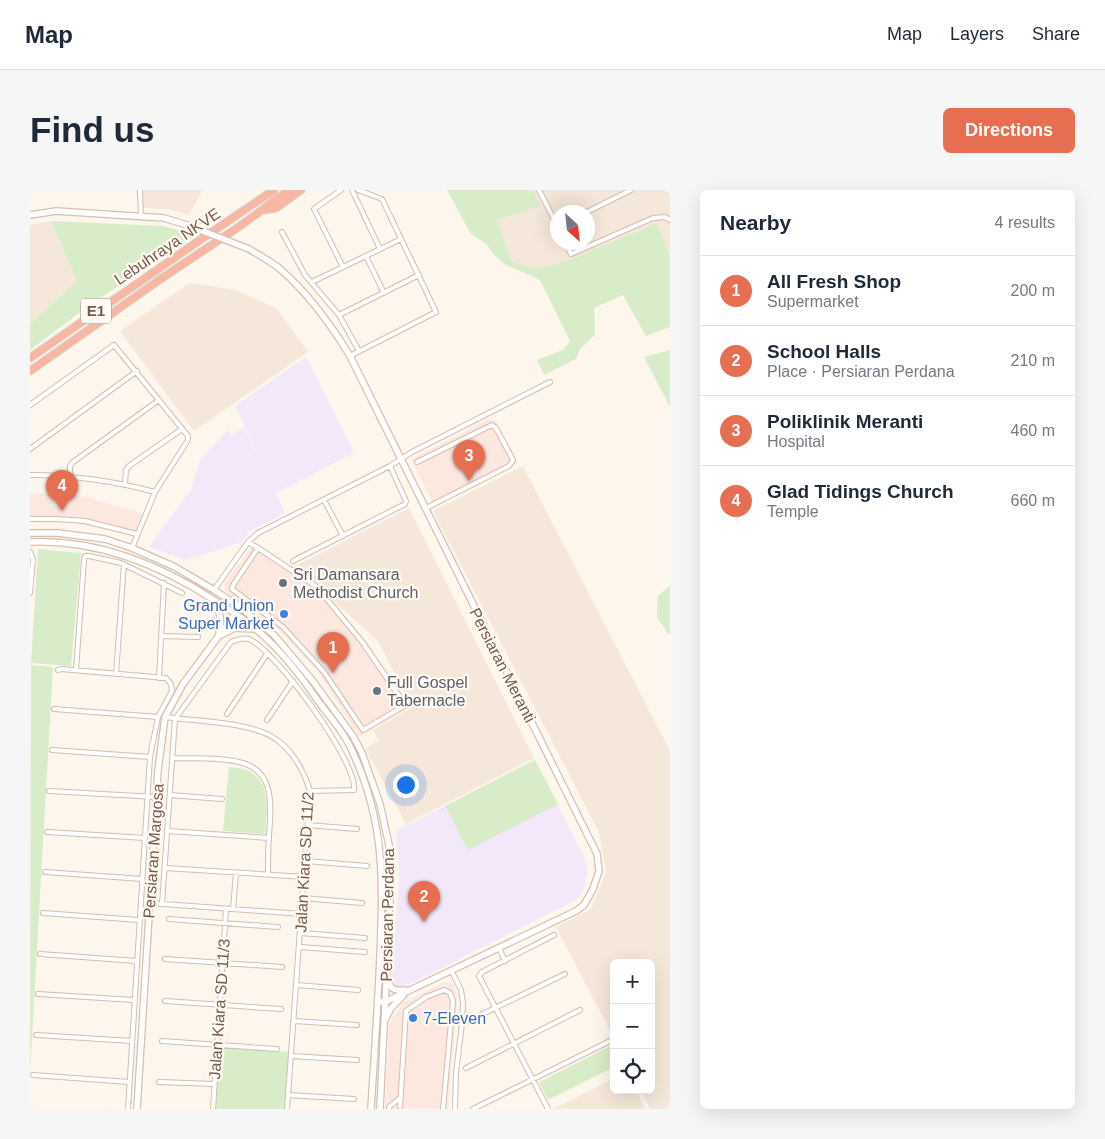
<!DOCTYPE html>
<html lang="en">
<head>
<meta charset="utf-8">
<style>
	:root { --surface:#fff; --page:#f6f6f7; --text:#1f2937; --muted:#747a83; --line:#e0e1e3; --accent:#e76f51 }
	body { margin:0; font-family:Helvetica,sans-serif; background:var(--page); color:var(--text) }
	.controls { position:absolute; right:15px; bottom:15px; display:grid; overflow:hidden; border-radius:8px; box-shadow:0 5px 20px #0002 }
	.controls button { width:45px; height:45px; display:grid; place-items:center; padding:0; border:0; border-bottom:1px solid var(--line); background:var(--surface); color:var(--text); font:25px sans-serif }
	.compass { position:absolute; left:520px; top:15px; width:45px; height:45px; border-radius:50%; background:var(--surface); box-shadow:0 5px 20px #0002; rotate:153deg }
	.you { position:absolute; left:375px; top:594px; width:18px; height:18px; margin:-12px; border:4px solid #fff; border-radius:50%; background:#1a73e8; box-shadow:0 0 0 8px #1a73e833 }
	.badge { display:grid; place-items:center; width:32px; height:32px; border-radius:50%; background:var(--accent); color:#fff; font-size:16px; font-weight:700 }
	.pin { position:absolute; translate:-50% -41px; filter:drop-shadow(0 1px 2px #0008) }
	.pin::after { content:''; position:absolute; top:26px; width:18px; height:15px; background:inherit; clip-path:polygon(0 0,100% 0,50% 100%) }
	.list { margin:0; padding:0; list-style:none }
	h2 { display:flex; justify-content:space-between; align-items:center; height:65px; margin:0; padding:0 20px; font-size:21px }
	h2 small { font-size:16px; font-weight:400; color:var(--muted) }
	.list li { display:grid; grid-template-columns:32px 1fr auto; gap:15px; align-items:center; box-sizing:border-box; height:70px; padding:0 20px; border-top:1px solid var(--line) }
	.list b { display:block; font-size:19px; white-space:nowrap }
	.list p { margin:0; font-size:16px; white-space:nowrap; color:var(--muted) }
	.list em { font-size:16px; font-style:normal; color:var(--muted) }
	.icon { flex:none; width:28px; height:28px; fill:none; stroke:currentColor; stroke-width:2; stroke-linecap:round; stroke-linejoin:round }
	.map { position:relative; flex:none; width:640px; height:919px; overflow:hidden; border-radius:8px }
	header { display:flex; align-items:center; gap:30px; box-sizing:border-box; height:70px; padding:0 25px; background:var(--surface); border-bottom:1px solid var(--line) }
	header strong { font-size:24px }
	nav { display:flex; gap:28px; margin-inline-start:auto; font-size:18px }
	.intro { display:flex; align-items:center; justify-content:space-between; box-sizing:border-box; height:120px; padding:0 30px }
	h1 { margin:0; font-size:35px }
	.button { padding:12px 22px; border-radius:8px; background:var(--accent); color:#fff; font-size:18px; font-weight:700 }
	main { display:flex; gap:30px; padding:0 30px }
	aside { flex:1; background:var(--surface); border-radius:8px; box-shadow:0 5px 20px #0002 }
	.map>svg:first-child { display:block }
	.residential { fill:#f5e8da; fill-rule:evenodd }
	.commercial { fill:#fde8e0 }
	.education { fill:#f3e8fa }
	.green { fill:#d8ecc9 }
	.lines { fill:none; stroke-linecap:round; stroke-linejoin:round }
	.street-casing { stroke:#d1beb0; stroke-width:6 }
	.secondary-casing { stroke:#d6c0b0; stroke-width:8 }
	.highway-casing { stroke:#dad1cd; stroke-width:9 }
	.street { stroke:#fff; stroke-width:4 }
	.secondary { stroke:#fff; stroke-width:5.5 }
	.highway { stroke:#f7b7a3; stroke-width:7 }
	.secondary-bridge-casing { stroke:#d6c0b0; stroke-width:8; stroke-linecap:butt }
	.secondary-bridge { stroke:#fff; stroke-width:5.5 }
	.worship-dot { fill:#6b7280; stroke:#fffaf3; stroke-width:2 }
	.shop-dot { fill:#3f7fe0; stroke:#fffaf3; stroke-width:2 }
	.labels { text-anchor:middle; stroke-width:4.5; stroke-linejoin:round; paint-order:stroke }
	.shield { fill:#fffaf3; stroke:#a28b7f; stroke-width:1 }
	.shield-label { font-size:15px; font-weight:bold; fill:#7a5c4d }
	.street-label { font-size:16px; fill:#7a5c4d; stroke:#fffaf3 }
	.worship-label { font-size:16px; fill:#5b616d; stroke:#fffaf3; text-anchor:start }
	.shop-label { font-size:16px; fill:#366cbe; stroke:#fffaf3; text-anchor:end }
</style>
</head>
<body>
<header>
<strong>Map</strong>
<nav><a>Map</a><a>Layers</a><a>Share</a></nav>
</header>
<div class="intro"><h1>Find us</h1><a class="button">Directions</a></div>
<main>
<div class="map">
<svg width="640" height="919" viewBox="0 0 640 919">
	<rect width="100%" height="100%" fill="#fdf6ec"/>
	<path class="residential" d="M106,0h67l-14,25 -22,-6 -29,-1z
		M503,0h137v66l-14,-33 -84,36 -33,10 -27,-7 -15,-42 43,-14zM528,22h30v30h-30z
		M21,31l26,60 -47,43v-99z
		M160,93l46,7 41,19 31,43 -114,79 -74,-100z
		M493,276l147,285v358h-20l-9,-19h10v-127h-37v75l-58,-111 35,-18 15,-37 -7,-40 -166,-321z
		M379,318l125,250 -128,66 -41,-76 14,-7 -6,-11 39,-22 -34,-67 -39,-35 -26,-27 -18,-13z
		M584,888v12h22l9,19h-92z"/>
	<path class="commercial" d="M459,229l7,2 22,42 -83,44 -24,-48z
		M0,303l48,2 71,20 -10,22 -64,-14 -45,-1z
		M225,352l62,41 50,59 44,65 -52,30 -39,-63 -42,-45 -54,-39v-6z
		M414,792l9,2 4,13 -9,112 -63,-1 4,-84 14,-21z"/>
	<path class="education" d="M276,167l48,96 -78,40 9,20 -35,18 -9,11 -55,18 -37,-13 43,-59 8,-28 28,-30 3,5 13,-7 19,37 -28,-59z
		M505,570l50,99 3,13 -4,16 -6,11 -176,89h-5l-5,-11 7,-96v-20l-3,-30z"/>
	<path class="green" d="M417,0h86l8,16 -44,14 15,42 27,7 33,-10 84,-36 14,33v71l-24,9 -23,-41 -29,13 1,27 -15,14 -4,10 -32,16 -7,-15 26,-10 7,-9 -30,-61 -36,-16 -9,-8 -9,-12 -15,-10z
		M21,31l112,5 33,9 -105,69 -61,46v-26l47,-43z
		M640,160v57l-26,-50z
		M8,359l43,4 -10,113 -40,-3z
		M640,396v48h-2l-11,-17 1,-21z
		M1,475l22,2 -23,406z
		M505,570l23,44 -90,46 -23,-44z
		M199,577c6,1 14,1 20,4 23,13 18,42 16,63l-42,-3z
		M580,856l4,7v14l-66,33 -9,-18z
		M189,857l71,5 -4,57h-72z"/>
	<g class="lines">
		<defs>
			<path id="street" d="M110,0l1,27
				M311,0l-27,19 29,58
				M322,0l28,59
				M509,0l19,37
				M557,22l44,-22
				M252,42l23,43 34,40 20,36
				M535,52l6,12 82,-36 12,-1 5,3
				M336,66l18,37
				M282,92l89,-43
				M309,125l80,-40
				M320,166l86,-44 -54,-113 -24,-9
				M0,215l84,-60 74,91v4l-33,52 -23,56
				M0,259l107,-78
				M387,272l75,-37 4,3 17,32 -4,6 -83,42
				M0,285c43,0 84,6 125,17
				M40,286v-10l3,-4 86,-62
				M95,294l1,-14 3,-4 53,-37
				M294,310l19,36
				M0,329h27l28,2 52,13
				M218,352l10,6 59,39 46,56 41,60v3l-41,24 -39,-58 -41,-45 -51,-38 1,-4 25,-37
				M0,362l3,7 -3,34
				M263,371l112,-57 1,-3 -16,-35
				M184,400l34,-48 10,-9 132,-67 22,-14 138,-70
				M131,446l37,1
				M28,480l3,-1 105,9 5,6 1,7 -14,26 -8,40 -22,352
				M46,480l8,-110 1,-4h4l32,7 61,30
				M86,484l8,-110
				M129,488l5,-95
				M24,519l104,8
				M197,524l40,-60
				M135,527c30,4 90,5 112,23 17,12 27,32 33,51l-23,318
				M237,530l26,-39
				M22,560l98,7
				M143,568c21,1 45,-1 66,4 37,8 32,45 30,74 -1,13 -1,26 -1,39
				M19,601l107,6
				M140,605l52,4
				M278,635l49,4
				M138,641l101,7
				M17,642l98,6
				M276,671l61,5
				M135,678l140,9
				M15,682l97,7
				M273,708l59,5
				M120,713l152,11
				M132,714l13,-185 56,-77c6,-2 12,-5 18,-3 27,12 109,123 105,151l-44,1
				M203,719l3,-36
				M13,723l96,7
				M139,729l109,8
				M271,743l64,5
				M270,757l65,5
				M469,758l6,13
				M10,764l97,7
				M135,769l117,8
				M422,782l9,18 2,13 -1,21 -6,48 -1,37
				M267,795l61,5
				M8,804l96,6
				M135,811l116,8
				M264,831l63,4
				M432,834l103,-50
				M6,845l96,6
				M132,851l115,8
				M261,866l66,4
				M436,878l114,-58
				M3,885l96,7
				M129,892l56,2
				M258,905l66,4
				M370,917l6,-96 20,-14 18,-7 6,3 3,8 -10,108
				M183,919l13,-200
				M359,919v-2l11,-9
				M443,919l137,-68
				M518,919l-69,-133 3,-4 72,-37"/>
			<path id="secondary" d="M0,25l26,-4 108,7 26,8
				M219,59c10,6 21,12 30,19 29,25 51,55 71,88l247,498 2,17 -6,18 -9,16 -8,6 -191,91h-7
				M0,343h28l47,6 27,9 43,19 39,23 25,16 35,29 38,45 41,56 9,17 18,51 9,41 1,57 -10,207
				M0,352c68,-3 131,23 187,60 14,9 29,18 41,29 24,20 43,45 60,70 13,17 28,34 36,54 31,69 29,127 26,200 -2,52 -6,103 -9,154
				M183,411c8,12 9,19 6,33
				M191,445l14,-7 20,1
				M358,790c2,10 8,11 17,10
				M355,830l6,-12 12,-12
				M107,919l21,-339 7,-53 18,-33 52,-70"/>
			<path id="highway" d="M234,20l12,-2 25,-18
				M0,168l170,-118 74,-50
				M0,181l132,-93 78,-52 49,-36"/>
		</defs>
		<use href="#street" class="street-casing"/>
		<use href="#secondary" class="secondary-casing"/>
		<use href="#highway" class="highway-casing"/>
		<use href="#street" class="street"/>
		<use href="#secondary" class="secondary"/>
		<use href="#highway" class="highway"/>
		<defs>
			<path id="secondary-bridge" d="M160,36l59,23"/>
		</defs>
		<use href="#secondary-bridge" class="secondary-bridge-casing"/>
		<use href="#secondary-bridge" class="secondary-bridge"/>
	</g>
	<g class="worship-dot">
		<circle cx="253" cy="393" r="5"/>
		<circle cx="347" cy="501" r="5"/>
	</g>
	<g class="shop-dot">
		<circle cx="254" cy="424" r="5"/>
		<circle cx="383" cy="828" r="5"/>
	</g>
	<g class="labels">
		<rect class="shield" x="51" y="108.5" width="30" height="25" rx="4"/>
		<g class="shield-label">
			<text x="66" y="126">E1</text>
		</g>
		<g class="street-label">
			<text transform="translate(137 56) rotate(-34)" y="6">Lebuhraya NKVE</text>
			<text transform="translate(473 475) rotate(63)" y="6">Persiaran Meranti</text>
			<text transform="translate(123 661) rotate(-86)" y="6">Persiaran Margosa</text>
			<text transform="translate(274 672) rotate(-87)" y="6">Jalan Kiara SD 11/2</text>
			<text transform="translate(357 725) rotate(-89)" y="6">Persiaran Perdana</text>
			<text transform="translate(189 819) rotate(-86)" y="6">Jalan Kiara SD 11/3</text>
		</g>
		<g class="worship-label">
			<text x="263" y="390">Sri Damansara<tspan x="263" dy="18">Methodist Church</tspan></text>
			<text x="357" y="498">Full Gospel<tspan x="357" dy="18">Tabernacle</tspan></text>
		</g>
		<g class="shop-label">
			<text x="244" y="421">Grand Union<tspan x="244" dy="18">Super Market</tspan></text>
			<text x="393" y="834" text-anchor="start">7-Eleven</text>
		</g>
	</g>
</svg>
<div class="controls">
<button>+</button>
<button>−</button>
<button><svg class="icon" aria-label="locate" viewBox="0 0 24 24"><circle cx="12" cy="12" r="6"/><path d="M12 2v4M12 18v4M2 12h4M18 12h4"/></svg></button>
</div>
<svg class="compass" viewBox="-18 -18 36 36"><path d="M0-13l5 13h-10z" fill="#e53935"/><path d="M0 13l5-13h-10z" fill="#747a83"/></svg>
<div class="you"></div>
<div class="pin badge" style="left:303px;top:483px">1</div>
<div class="pin badge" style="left:394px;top:732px">2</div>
<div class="pin badge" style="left:439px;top:291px">3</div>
<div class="pin badge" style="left:32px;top:321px">4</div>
</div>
<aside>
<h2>Nearby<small>4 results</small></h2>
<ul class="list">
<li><span class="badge">1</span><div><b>All Fresh Shop</b><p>Supermarket</p></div><em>200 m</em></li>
<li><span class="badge">2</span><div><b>School Halls</b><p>Place · Persiaran Perdana</p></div><em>210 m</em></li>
<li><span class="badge">3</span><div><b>Poliklinik Meranti</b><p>Hospital</p></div><em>460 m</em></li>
<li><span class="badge">4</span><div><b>Glad Tidings Church</b><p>Temple</p></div><em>660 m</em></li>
</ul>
</aside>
</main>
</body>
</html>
